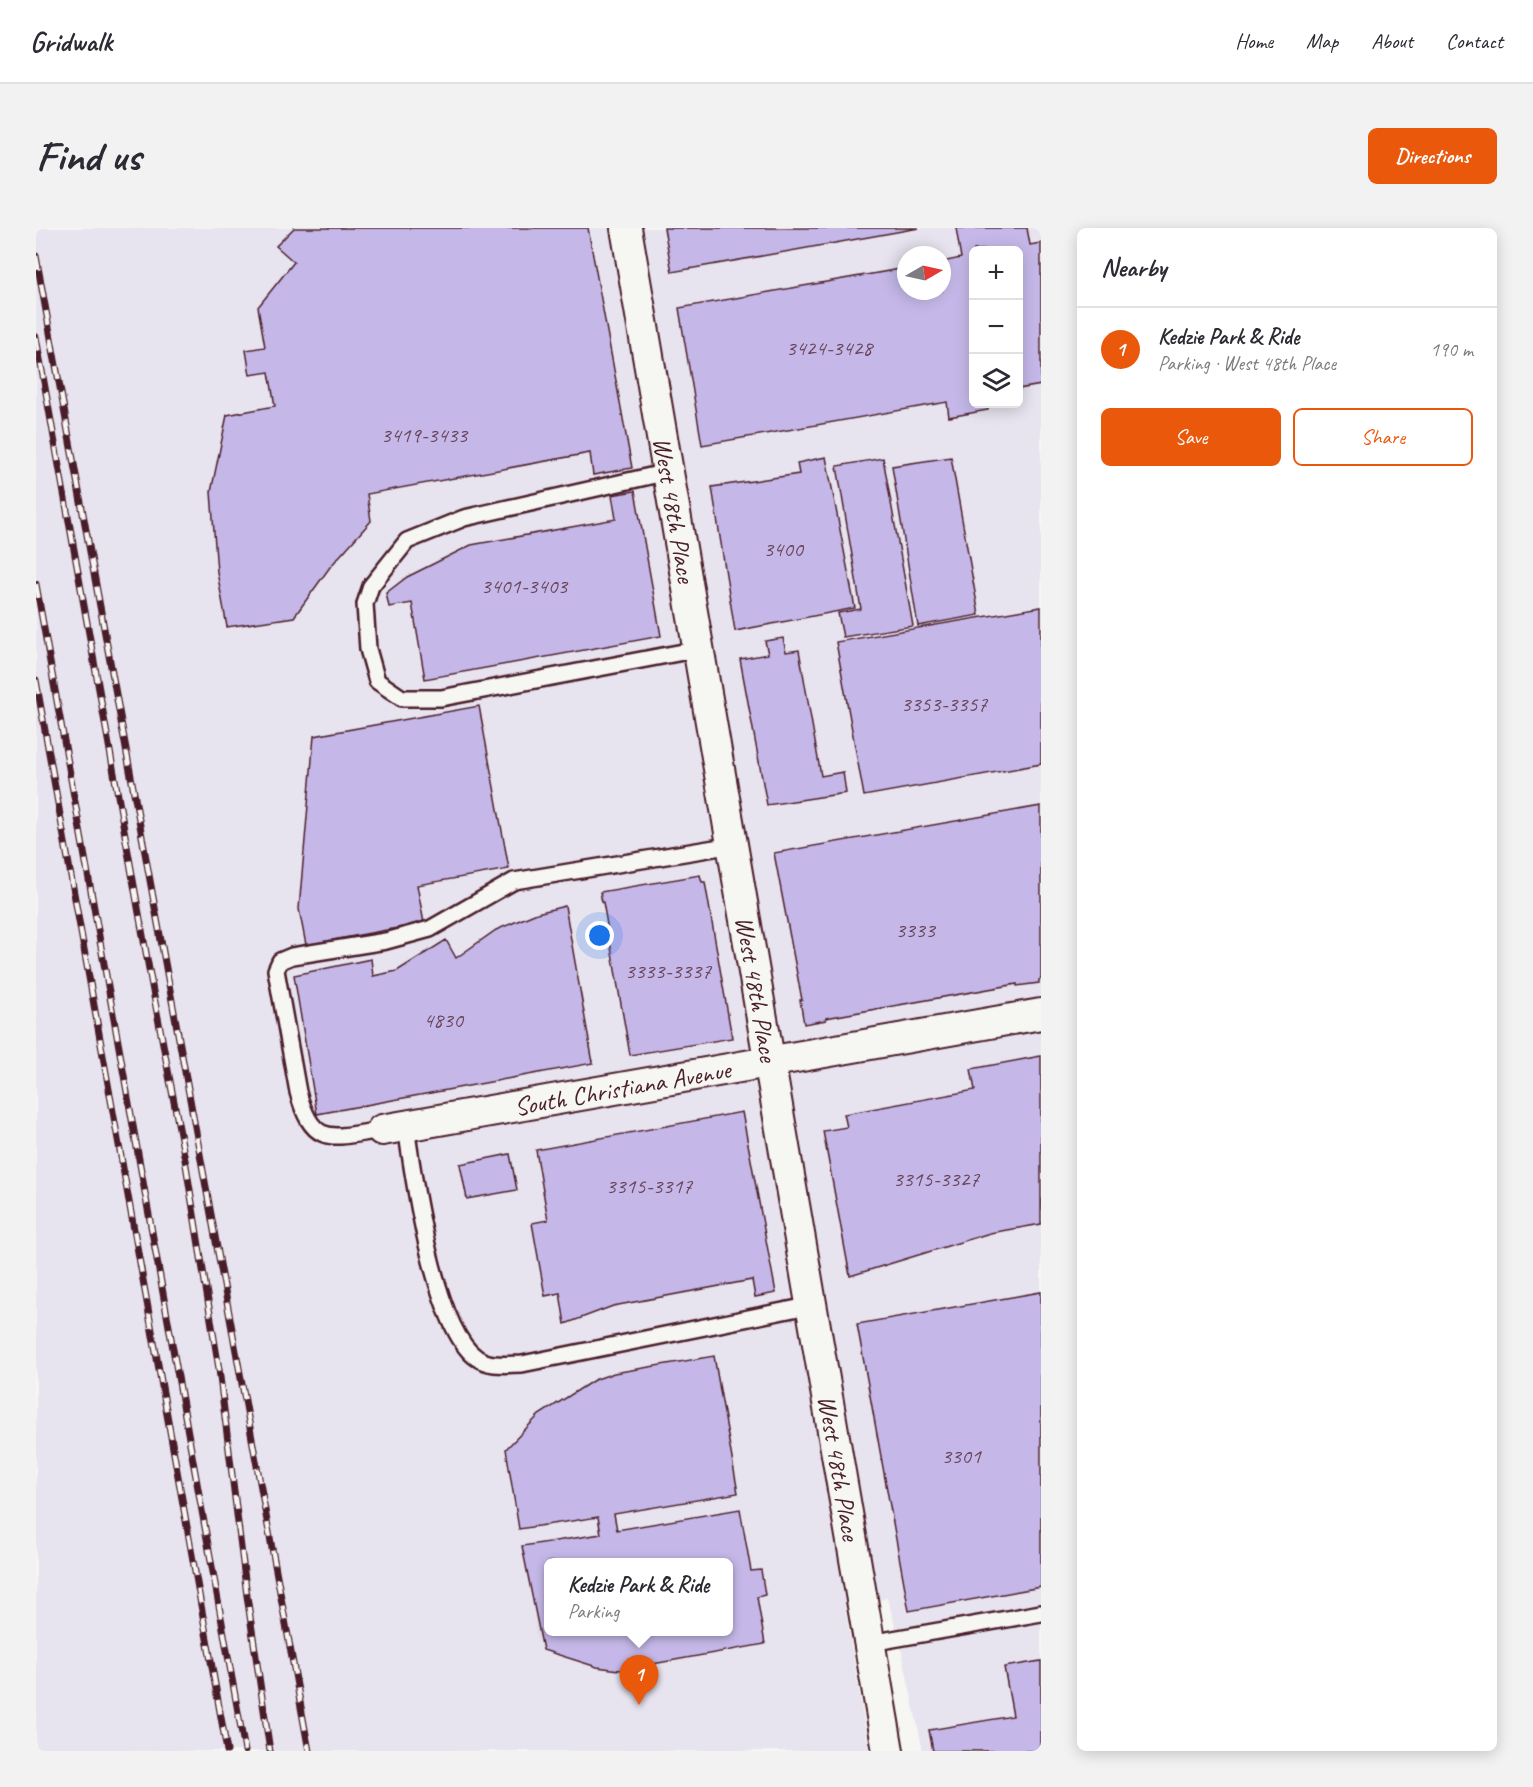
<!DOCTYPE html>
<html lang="en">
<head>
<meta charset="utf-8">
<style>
	:root { --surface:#fff; --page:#f2f2f3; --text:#2b2b33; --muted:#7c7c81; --line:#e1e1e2; --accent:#ea580c }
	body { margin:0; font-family:Caveat,sans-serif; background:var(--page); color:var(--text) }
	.controls { position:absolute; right:18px; top:18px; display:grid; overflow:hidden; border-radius:9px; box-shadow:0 3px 15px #0003 }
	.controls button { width:54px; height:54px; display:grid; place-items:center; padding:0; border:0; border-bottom:2px solid var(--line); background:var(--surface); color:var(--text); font:30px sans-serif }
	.compass { position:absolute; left:861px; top:18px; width:54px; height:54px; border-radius:50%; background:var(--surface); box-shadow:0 3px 15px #0003; rotate:81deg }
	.you { position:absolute; left:564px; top:708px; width:21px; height:21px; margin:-15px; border:4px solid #fff; border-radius:50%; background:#1a73e8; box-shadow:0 0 0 9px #1a73e833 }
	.badge { display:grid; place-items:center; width:39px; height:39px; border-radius:50%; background:var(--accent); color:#fff; font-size:20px; font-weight:700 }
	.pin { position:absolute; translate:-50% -50px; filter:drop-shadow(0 2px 3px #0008) }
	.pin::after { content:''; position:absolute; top:32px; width:21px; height:18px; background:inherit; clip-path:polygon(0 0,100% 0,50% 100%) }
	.popup { position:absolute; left:508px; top:1330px; width:189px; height:78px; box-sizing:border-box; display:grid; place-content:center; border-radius:9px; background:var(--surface); filter:drop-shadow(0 2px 4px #0005); font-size:20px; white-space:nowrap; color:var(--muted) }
	.popup b { font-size:22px; color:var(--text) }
	.popup::after { content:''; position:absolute; left:50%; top:100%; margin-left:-12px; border:12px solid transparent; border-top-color:var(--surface) }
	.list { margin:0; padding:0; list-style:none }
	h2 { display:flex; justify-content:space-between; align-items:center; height:78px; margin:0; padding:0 24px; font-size:26px }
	h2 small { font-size:20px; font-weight:400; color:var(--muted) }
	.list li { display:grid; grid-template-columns:39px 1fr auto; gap:18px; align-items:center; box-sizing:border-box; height:84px; padding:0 24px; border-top:2px solid var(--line) }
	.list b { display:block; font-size:22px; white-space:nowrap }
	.list p { margin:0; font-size:20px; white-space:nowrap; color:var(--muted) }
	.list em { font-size:20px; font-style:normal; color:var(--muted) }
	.actions { display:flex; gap:12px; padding:18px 24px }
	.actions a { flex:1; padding:14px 0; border:2px solid var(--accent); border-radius:9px; text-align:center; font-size:21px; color:var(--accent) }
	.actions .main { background:var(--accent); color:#fff }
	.icon { flex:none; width:33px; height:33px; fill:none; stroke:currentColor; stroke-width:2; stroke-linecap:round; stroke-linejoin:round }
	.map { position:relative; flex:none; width:1005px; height:1523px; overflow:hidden; border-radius:9px }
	header { display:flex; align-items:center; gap:36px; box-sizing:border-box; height:84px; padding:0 30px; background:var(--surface); border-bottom:2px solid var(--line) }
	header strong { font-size:28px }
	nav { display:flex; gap:33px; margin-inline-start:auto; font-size:21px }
	.intro { display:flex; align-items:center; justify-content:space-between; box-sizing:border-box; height:144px; padding:0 36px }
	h1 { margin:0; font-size:42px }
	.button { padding:15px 27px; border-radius:9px; background:var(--accent); color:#fff; font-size:21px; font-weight:700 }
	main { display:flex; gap:36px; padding:0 36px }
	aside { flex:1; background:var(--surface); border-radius:9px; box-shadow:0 3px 15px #0003 }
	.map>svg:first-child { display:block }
	.built { fill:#e7e3ef; fill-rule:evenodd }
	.building { fill:#c5b8e9; stroke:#4a1f2b; stroke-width:1.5; fill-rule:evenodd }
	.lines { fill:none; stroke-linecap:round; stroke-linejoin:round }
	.lane-casing { stroke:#4a1f2b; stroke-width:20 }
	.street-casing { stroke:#4a1f2b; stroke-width:34 }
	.lane { stroke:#f6f6f2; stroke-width:15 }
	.street { stroke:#f6f6f2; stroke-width:30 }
	.rail-casing { stroke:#4a1f2b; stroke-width:7 }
	.rail { stroke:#f6f6f2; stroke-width:4.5; stroke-dasharray:14; stroke-linecap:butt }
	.labels { text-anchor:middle; stroke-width:4.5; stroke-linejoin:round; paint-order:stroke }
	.number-label { font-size:22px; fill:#69455a }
	.street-label { font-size:26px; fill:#4a1f2b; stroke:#f6f6f2 }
</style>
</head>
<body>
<header>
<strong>Gridwalk</strong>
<nav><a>Home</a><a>Map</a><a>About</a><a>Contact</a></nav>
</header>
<div class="intro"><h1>Find us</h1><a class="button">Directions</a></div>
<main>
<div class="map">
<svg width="1005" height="1523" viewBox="0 0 1005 1523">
	<rect width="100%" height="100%" fill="#f6f6f2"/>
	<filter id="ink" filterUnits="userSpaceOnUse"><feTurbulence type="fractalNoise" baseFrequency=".0167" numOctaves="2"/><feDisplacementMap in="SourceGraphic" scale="12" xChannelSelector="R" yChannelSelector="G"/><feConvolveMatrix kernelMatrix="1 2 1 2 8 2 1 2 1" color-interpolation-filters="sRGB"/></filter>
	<g filter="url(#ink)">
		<path class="built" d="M0,0h1005v1523h-118l-24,-113 -12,-40 -42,10 24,143h-833zM938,22h44v154h-44zM870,27h36v36h-36zM513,1334h180v70h-180z"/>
		<path class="building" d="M258,0h294l44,240 -39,7 -3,-22 -223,41 4,27 -41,46 -36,50 -67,10 -10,-55 -6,-80 16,-77 48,-9 -6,-34 -19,3 -4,-25 19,-3 -7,-40 36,-45 -18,-16z
			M628,0h255l-247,44z
			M920,0h71l3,17 11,-2v142l-23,4v-139h-44v154h13l1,6 -39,7 -2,-15 -245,43 -23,-137 227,-40v23h36v-29l19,-4z
			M790,229l29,151 -120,23 -23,-144 87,-13 -2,-11z
			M915,229l28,158 -61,11 -26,-160z
			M847,230l30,168 -70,11 -5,-24 23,-4 -24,-143z
			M599,263l26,145 -236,43 -13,-76 -23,4 -3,-14 21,-16 64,-32 145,-26 -4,-24z
			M1005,379v157l-177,32 -28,-154z
			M747,410l3,14 13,-2 22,126 22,-4 3,21 -79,12 -27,-146 28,-5 -3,-13z
			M443,478l30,163 -92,16 7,38 -118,22 -7,-36 15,-173z
			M1005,578v173l-2,1v3l-22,3v-2l-191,34v2l-22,4 -4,-24h2l-28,-147z
			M664,647l2,7h3l27,156 -102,17 -27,-153h-1l-2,-10z
			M529,678l28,157 -276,51 -23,-139 77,-16 2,17 24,-5 49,-31 10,18 40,-28 41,-17z
			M1005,828v168l-51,9 -140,43 -27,-145 24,-4 -3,-13 131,-24 -4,-21z
			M706,884l34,181 -21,4 -3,-17 -139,26 -48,18 -5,-31 -15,3 -13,-73 16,-3 -12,-70z
			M474,926l7,36 -50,9 -7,-35z
			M1005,1064v295l-132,24 -52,-287z
			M678,1128l24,137 -124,21 3,16 123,-21 11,62 10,-1 4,25 -8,2 8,47 -146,26 -22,-3 -54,-17 -21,-104 79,-12 -3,-17 -79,12 -13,-80 33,-34 55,-35 20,-7zM513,1334h180v70h-180z
			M1005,1433v90h-108l-4,-21 84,-14 -9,-49z"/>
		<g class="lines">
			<defs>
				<path id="lane" d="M632,244l-204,46 -57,23 -36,45 -6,18 3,45 9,32 25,17h39l258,-49
					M370,898c7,51 29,204 71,232 13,9 30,6 45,6l291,-59
					M346,902c-49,7 -69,19 -84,-38l-22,-122 4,-9 12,-5 94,-15 44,-12 84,-48 219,-36
					M834,1415l171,-30"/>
				<g id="street">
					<path id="s1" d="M590,0l262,1523"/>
					<path id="s2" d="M346,902l659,-116"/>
				</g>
			</defs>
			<use href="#lane" class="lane-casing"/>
			<use href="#street" class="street-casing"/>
			<use href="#lane" class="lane"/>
			<use href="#street" class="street"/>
			<defs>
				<path id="rail" d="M0,28l273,1495
					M0,109l116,649 34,179 33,204 28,227 23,155
					M0,356l209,1167
					M0,452l191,1071"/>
			</defs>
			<use href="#rail" class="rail-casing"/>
			<use href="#rail" class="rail"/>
		</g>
	</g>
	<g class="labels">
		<g class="number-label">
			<text x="793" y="127">3424-3428</text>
			<text x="388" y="214">3419-3433</text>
			<text x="747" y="328">3400</text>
			<text x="488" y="365">3401-3403</text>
			<text x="908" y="483">3353-3357</text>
			<text x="879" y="709">3333</text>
			<text x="632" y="750">3333-3337</text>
			<text x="407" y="799">4830</text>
			<text x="900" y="958">3315-3327</text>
			<text x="613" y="965">3315-3317</text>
			<text x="925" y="1235">3301</text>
		</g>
		<g class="street-label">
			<text dy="9" stroke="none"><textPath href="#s1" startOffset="286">West 48th Place</textPath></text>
			<text dy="9" stroke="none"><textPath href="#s1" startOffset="772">West 48th Place</textPath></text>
			<text dy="9" stroke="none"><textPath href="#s2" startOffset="244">South Christiana Avenue</textPath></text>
			<text dy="9" stroke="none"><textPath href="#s1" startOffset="1258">West 48th Place</textPath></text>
		</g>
	</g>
</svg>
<div class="controls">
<button>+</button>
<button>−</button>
<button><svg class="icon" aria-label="layers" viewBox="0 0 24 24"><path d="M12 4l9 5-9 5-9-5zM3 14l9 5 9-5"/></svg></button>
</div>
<svg class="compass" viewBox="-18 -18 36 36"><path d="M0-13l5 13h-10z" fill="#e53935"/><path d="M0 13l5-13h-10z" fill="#7c7c81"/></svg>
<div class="you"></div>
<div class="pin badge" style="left:603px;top:1477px">1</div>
<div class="popup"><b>Kedzie Park &amp; Ride</b>Parking</div>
</div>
<aside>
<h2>Nearby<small></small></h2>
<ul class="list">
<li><span class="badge">1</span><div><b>Kedzie Park &amp; Ride</b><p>Parking · West 48th Place</p></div><em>190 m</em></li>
</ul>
<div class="actions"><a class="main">Save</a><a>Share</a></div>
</aside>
</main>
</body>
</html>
